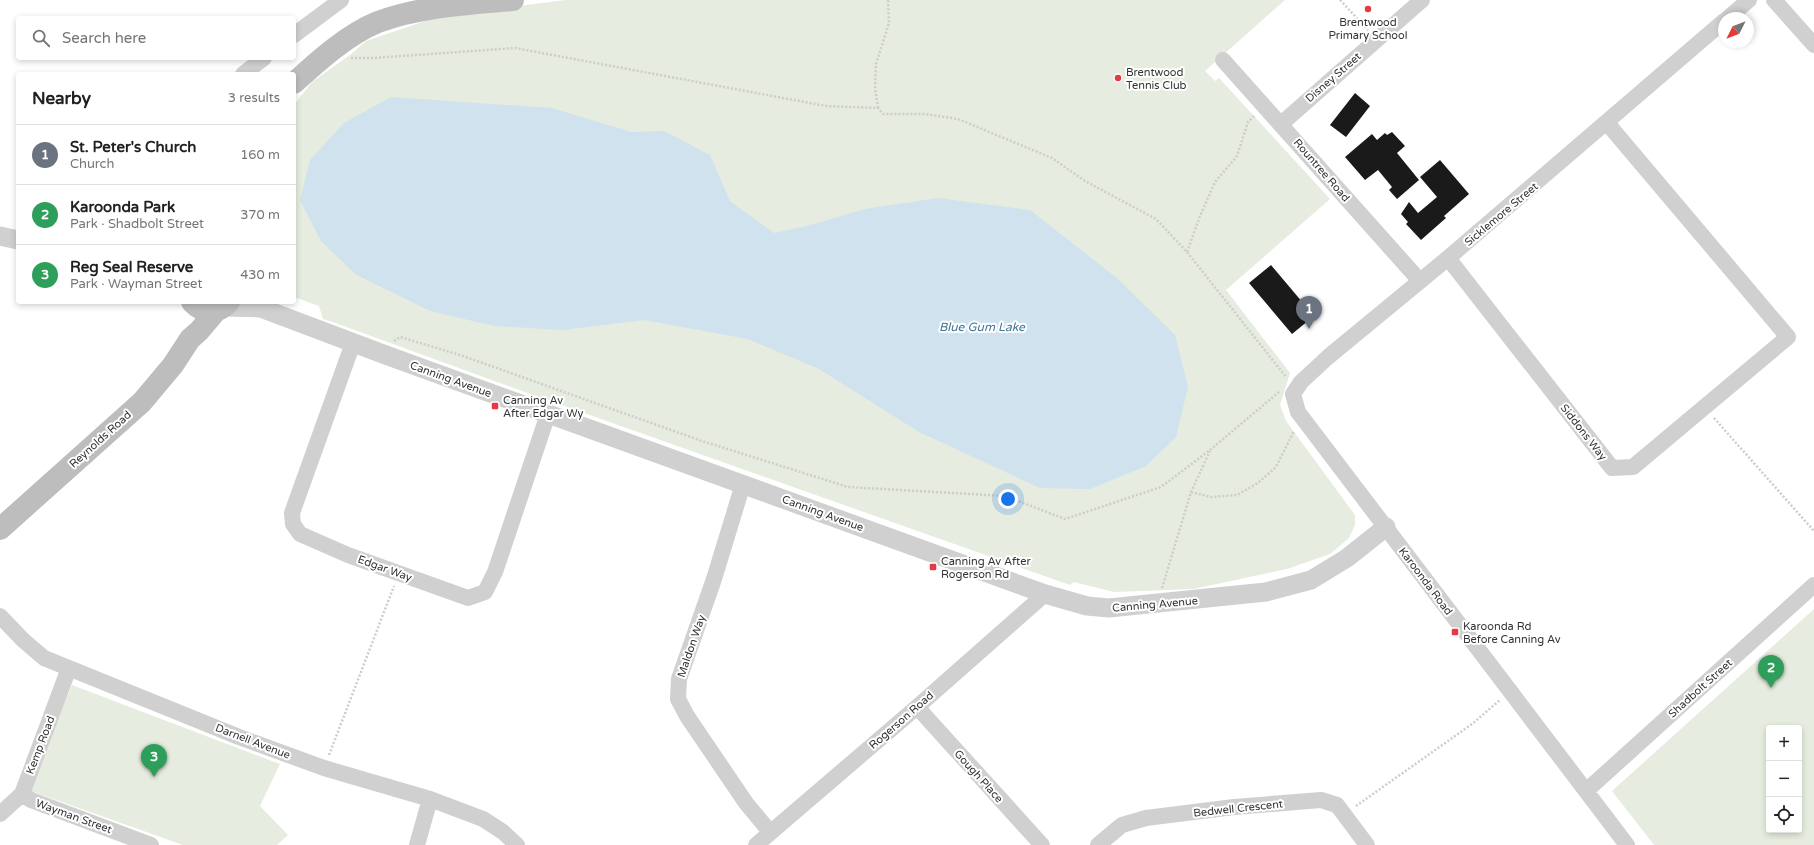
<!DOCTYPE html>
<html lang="en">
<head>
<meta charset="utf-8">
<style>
	:root { --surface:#fff; --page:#f2f2f2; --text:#202124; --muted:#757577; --line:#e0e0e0; --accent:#0b8043 }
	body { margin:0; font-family:"Varela Round",sans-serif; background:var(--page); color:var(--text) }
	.controls { position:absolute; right:12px; bottom:12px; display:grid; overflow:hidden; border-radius:4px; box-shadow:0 2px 6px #0003 }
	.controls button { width:36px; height:36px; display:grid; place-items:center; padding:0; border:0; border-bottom:1px solid var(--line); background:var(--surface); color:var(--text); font:20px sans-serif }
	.compass { position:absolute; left:1718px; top:12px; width:36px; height:36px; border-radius:50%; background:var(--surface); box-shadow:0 2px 6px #0003; rotate:228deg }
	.you { position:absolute; left:1008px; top:499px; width:14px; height:14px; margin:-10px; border:3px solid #fff; border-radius:50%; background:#1a73e8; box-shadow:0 0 0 6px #1a73e833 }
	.badge { display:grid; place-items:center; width:26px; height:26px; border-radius:50%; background:var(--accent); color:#fff; font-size:13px; font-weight:700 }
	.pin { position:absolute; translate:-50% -33px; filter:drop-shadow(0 1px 2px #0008) }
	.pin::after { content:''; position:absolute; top:21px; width:14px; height:12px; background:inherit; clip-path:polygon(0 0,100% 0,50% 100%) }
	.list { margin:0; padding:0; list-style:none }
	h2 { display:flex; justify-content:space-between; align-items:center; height:52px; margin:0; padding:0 16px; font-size:17px }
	h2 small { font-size:13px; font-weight:400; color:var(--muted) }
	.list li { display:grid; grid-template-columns:26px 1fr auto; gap:12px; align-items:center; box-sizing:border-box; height:60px; padding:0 16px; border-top:1px solid var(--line) }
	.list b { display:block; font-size:15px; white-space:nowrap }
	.list p { margin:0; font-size:13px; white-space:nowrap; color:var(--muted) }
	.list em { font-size:13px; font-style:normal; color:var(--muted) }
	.icon { flex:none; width:22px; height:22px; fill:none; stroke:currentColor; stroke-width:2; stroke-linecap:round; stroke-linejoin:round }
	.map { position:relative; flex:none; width:1814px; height:845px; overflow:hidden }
	.search { position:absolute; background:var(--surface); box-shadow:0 2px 6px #0003; left:16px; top:16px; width:280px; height:44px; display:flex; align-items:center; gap:10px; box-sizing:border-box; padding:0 14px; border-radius:4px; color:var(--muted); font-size:15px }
	.panel { position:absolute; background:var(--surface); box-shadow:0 2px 6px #0003; left:16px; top:72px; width:280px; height:232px; border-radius:4px }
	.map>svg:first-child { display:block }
	.green { fill:#e6ecdf; fill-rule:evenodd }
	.water { fill:#cfe2ee }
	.building { fill:#1a1a1a }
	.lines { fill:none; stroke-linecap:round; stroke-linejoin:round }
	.path { stroke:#cdcdcd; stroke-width:2.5; stroke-dasharray:2 2; stroke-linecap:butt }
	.minor { stroke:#d0d0d0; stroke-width:16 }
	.tertiary { stroke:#d0d0d0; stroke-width:19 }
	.secondary { stroke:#bdbdbd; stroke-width:22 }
	.poi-dot { fill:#e63946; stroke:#fff; stroke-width:1.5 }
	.labels { text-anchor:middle; stroke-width:4; stroke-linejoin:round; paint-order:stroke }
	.poi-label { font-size:11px; fill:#333; stroke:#fff; text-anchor:start }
	.street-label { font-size:11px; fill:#333; stroke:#fff }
	.water-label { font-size:12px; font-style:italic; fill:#3f7597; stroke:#fff }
</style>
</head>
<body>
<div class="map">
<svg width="1814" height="845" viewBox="0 0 1814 845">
	<rect width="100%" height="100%" fill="#fff"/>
	<path class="green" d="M566,0h719l-80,71 10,10 4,-3 111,121 -104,91 64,83 -10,32 6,16 69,94v10l-6,13 -19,16 -43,15 -94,20 -79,3 -40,-10 -4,3 -562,-199 -178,-65 -7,-2 -4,-13 -25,-9v-192l18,-23 38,-27 16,-14 74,-25z
		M1814,609v236h-160l-42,-54zM1769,728h30v102h-30z
		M72,685l208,79 -20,42 28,29 -11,10h-94l-155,-55z"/>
	<path class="water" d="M391,97l161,11 79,24 33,-1 46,24 20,46 44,32 37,-8 54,-16 73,-11 92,12 87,68 58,57 13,52 -12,50 -30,29 -56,23 -50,-1 -121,-56 -100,-63 -71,-30 -104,-19 -82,10 -68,-4 -64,-15 -75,-37 -34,-33 -21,-41 10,-40 34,-37z"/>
	<path class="building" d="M1355,93l15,13 -24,31 -16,-12z
		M1392,132l13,14 -8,7 22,27 -22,19 -8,-9 3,-3 -14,-17 -13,10 -20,-23 27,-23 5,6 8,-7 2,2z
		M1440,160l29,34 -25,22 2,2 -25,22 -15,-16 2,-2 -7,-8 8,-12 9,11 19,-16 -17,-20z
		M1271,265l43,51 -22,18 -43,-51z"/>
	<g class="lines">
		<path class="path" d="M1340,0l28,30
			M351,58h23l141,-10 311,58 52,2 5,6h42l33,5 94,39 33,23 71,38 31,33 99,125
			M878,108l-3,-19 1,-25 13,-41 -1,-23
			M1187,252l13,-36 15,-34 22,-26 11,-34 6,-6
			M394,341l6,-4 60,18 242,86 146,46 157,9 60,23 96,-32 49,-37 69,-58
			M1714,418l100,113
			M1191,492l20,5 26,-2 21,-12 18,-16 18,-36
			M1162,588l29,-96 19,-41
			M329,755l65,-169
			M1356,806l116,-82 28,-24"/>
		<path class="minor" d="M1774,0l40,45
			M1728,18l21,-18
			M294,35l47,-35
			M1223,60l197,221
			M243,74l21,-16
			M1281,124l141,-124
			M1448,258l164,210 21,-1 155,-130 -181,-214
			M353,343l-61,170 1,11 7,10 48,21 120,43 17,-6 10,-20 53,-158
			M743,484l-29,95 -35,100 -1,20 9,17 59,87 24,29
			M0,616l23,24 21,18 195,79 85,31 106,31 53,20 20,13 14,13
			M917,707l125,138
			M1586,791l228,-206
			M22,794l9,6 120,45
			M0,814l22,-20 47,-126
			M417,845l13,-46
			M756,845l161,-138 128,-113
			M1098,845l24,-20 24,-7 88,-11 87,-7 16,5 30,40
			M1627,845l-329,-433 -5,-18 8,-12 27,-25 120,-99 276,-237"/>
		<path class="tertiary" d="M0,236l18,4
			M224,307l37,1 122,46 662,240 42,12 22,2 157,-16 45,-12 36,-22 39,-31"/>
		<path class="secondary" d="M294,83c24,-22 54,-49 84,-61 43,-16 90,-18 135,-22
			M192,302c11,12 26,12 37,0
			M0,529l142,-127 31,-37 17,-26 9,-8 17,-20"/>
	</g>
	<g class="poi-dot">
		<circle cx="1368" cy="9" r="4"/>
		<circle cx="1118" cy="78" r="4"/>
		<rect x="491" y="402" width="8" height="8" rx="2"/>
		<rect x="929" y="563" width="8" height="8" rx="2"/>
		<rect x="1451" y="628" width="8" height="8" rx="2"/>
	</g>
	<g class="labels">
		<g class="poi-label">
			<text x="1368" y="26" text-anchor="middle">Brentwood<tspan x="1368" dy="13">Primary School</tspan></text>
			<text x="1126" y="76">Brentwood<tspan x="1126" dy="13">Tennis Club</tspan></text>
			<text x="503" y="404">Canning Av<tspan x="503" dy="13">After Edgar Wy</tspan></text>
			<text x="941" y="565">Canning Av After<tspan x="941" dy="13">Rogerson Rd</tspan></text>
			<text x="1463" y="630">Karoonda Rd<tspan x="1463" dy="13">Before Canning Av</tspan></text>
		</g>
		<g class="street-label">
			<text transform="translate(1333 77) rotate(-41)" y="4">Disney Street</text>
			<text transform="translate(1322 170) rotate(49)" y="4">Rountree Road</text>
			<text transform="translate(1501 214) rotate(-40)" y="4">Sicklemore Street</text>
			<text transform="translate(451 379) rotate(20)" y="4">Canning Avenue</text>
			<text transform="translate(1584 432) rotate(52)" y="4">Siddons Way</text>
			<text transform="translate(100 439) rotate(-42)" y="4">Reynolds Road</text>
			<text transform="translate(823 513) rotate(20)" y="4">Canning Avenue</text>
			<text transform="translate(385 568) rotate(20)" y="4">Edgar Way</text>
			<text transform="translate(1426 581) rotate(53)" y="4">Karoonda Road</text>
			<text transform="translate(1155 604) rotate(-5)" y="4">Canning Avenue</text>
			<text transform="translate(691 646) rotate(-71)" y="4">Maldon Way</text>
			<text transform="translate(1700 688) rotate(-42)" y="4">Shadbolt Street</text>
			<text transform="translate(901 720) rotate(-41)" y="4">Rogerson Road</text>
			<text transform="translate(253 741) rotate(21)" y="4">Darnell Avenue</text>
			<text transform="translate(40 745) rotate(-69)" y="4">Kemp Road</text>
			<text transform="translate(979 776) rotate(48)" y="4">Gough Place</text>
			<text transform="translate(1238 808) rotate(-6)" y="4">Bedwell Crescent</text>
			<text transform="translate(74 816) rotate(20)" y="4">Wayman Street</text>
		</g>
		<g class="water-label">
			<text x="982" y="331">Blue Gum Lake</text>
		</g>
	</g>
</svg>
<div class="controls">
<button>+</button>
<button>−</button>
<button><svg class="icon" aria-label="locate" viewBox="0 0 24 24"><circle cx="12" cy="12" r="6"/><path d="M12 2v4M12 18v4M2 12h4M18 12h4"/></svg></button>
</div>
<svg class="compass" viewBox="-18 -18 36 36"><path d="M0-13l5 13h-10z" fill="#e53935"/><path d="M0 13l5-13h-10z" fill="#757577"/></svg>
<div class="you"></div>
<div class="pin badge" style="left:1309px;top:329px;background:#6b7280">1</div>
<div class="pin badge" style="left:1771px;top:688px;background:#2e9e5b">2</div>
<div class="pin badge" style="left:154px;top:777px;background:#2e9e5b">3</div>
<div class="search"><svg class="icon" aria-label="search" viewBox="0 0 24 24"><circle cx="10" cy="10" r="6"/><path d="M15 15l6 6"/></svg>Search here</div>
<section class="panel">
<h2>Nearby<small>3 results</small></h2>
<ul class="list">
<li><span class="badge" style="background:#6b7280">1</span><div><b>St. Peter's Church</b><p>Church</p></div><em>160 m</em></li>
<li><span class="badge" style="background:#2e9e5b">2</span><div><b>Karoonda Park</b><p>Park · Shadbolt Street</p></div><em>370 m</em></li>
<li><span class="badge" style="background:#2e9e5b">3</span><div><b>Reg Seal Reserve</b><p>Park · Wayman Street</p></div><em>430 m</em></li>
</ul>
</section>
</div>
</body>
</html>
